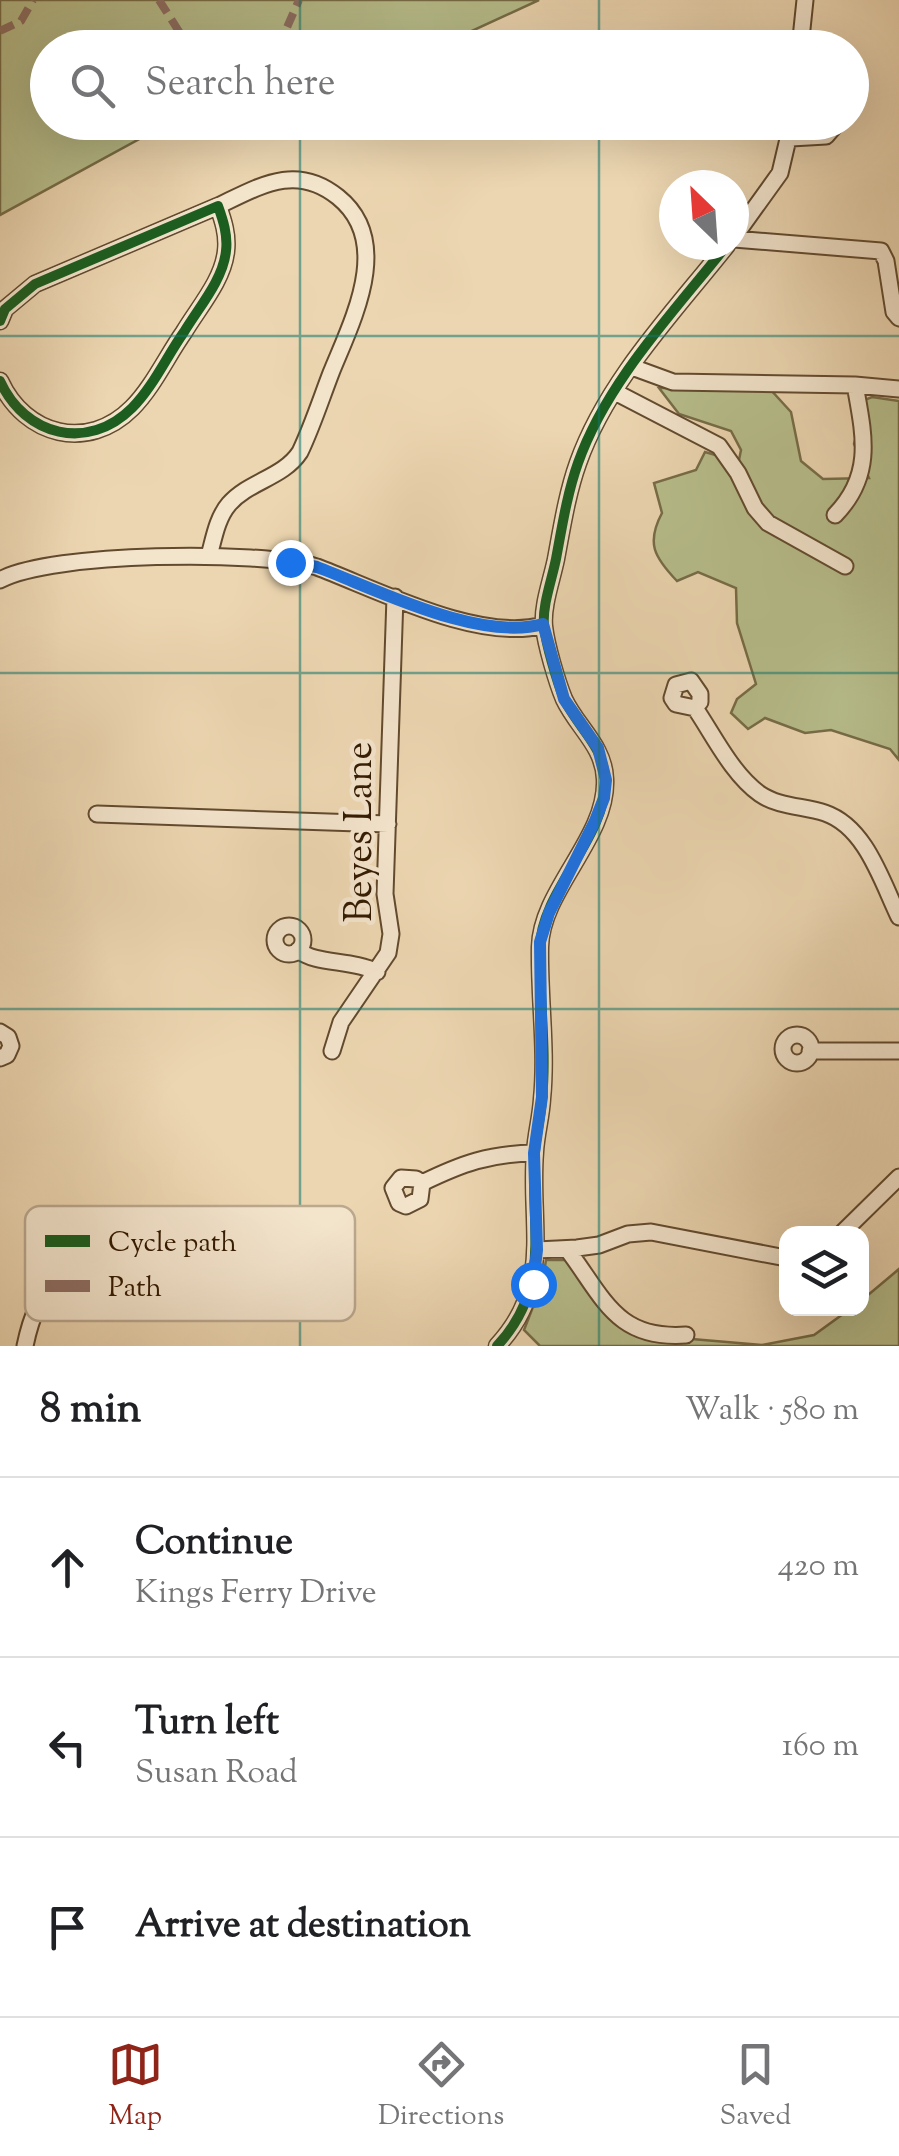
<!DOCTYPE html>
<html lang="en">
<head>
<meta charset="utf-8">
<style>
	:root { --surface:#fff; --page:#f2f2f2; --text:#202124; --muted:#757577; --line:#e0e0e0; --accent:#8f2418 }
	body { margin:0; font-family:"Sorts Mill Goudy",serif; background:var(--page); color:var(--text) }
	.controls { position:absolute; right:30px; bottom:30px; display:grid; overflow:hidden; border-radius:20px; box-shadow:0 10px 40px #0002 }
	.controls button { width:90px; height:90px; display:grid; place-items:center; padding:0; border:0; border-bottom:2px solid var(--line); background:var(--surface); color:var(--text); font:50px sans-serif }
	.compass { position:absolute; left:659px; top:170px; width:90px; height:90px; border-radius:50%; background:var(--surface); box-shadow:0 10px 40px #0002; rotate:335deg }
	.stop { position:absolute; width:30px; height:30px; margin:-22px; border:8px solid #1a73e8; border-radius:50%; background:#fff }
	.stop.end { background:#1a73e8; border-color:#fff; box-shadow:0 2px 10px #0008 }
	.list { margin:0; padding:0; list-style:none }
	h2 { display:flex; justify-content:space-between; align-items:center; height:130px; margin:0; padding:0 40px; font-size:42px }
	h2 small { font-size:32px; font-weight:400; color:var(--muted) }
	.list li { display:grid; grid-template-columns:65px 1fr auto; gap:30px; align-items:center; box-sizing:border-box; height:180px; padding:0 40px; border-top:2px solid var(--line) }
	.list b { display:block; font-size:38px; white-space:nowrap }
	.list p { margin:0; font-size:32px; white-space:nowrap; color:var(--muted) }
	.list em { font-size:32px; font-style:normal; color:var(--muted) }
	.icon { flex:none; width:55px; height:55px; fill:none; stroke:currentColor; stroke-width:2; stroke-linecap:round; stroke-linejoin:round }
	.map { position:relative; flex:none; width:899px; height:1346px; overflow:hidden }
	.search { position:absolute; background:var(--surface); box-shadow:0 10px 40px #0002; left:30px; right:30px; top:30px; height:110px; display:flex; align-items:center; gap:25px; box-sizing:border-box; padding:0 35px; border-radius:55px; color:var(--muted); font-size:38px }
	.sheet { height:670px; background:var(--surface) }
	nav { display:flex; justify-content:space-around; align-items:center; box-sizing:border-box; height:140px; border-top:2px solid var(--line); background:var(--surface); font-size:28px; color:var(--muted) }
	nav a { display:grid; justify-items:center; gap:5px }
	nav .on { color:var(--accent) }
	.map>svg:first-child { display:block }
	.green { fill:#b7be8c; stroke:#766c47; stroke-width:2.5 }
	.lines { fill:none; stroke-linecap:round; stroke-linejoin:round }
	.minor-casing { stroke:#624a2e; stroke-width:19 }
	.minor { stroke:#f3e4cc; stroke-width:15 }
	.quiet { stroke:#8d6e63; stroke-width:8; stroke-dasharray:15 8; stroke-linecap:butt }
	.cycleway-casing { stroke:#f3e4cc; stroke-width:16 }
	.cycleway { stroke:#1b5e20; stroke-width:10 }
	.route { stroke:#1a73e8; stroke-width:12 }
	.grid { fill:none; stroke:#0f766e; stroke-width:2.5; stroke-opacity:0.55 }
	.labels { text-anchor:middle; stroke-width:9; stroke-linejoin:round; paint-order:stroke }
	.street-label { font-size:38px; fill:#341b02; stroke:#f3e4cc }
	.key { fill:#f3e4cc; stroke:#baa88f; stroke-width:2.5 }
	.key-label { font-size:28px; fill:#341b02 }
</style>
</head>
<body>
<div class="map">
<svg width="899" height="1346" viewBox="0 0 899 1346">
	<rect width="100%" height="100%" fill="#ecd6b1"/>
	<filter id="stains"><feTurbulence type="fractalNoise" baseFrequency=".002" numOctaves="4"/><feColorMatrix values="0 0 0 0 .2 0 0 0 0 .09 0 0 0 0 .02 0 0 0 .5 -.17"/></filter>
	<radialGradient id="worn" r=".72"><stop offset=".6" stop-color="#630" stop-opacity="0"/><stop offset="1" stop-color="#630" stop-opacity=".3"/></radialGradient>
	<path class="green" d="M0,0h539l-102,47 -389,1v74l152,1 -55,13 -145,79z
		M659,388h110l22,24 10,49 22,18 46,-1 -15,-34 6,-20 -3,-21 15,-6 27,4v359l-9,-11 -59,-19 -26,3 -40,-15 -17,11 -17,-16 6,-14 19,-15 -19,-61 -1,-35 -38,-16 -21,9c-23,-24 -31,-38 -15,-68l-8,-30 42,-13 9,-18 14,4 16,24 6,-30 -10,-19 -52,-17z
		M546,1260h22l77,75 117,10 52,-10 36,-26 12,-1v-8l37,-31v77h-359l-16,-16 18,-46z"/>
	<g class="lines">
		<defs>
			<path id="minor" d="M800,48l5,-48
				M791,138l35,-2 12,-14
				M734,237l46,-64 12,-51
				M734,239l147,12 5,10 8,51 5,6
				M0,321l5,-12 30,-25 183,-78c5,14 10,29 8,45 -3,29 -27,56 -42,81 -17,24 -31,55 -52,76 -44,44 -107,28 -132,-27
				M632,367l41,15 182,3c9,50 19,90 -20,130
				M855,385l44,4
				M615,392l104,54 19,27 17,35 13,15 77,43
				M209,556c5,-18 8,-38 20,-52 20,-23 54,-26 71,-52 12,-25 21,-53 31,-79 21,-52 63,-131 7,-176 -42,-34 -78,-11 -120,9
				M0,580c51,-28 260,-30 317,-13 61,23 163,76 226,58
				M695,708l5,-6v-8l-9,-13 -15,4 -4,13 4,6 19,4c19,28 37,66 65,86 19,13 44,12 65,19 41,14 57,69 74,104
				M97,814l291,10
				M275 940a14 14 0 1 1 28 0a14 14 0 1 1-28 0Z
				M298,950c18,15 53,9 79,22
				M0,1032l8,5 3,9 -4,9 -7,3
				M783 1049a14 14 0 1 1 28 0a14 14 0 1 1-28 0Z
				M332,1051l9,-29 47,-69 3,-19 -6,-40 10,-297
				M810,1051h89
				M422,1183l-2,16 -14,7 -7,-3 -6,-15 8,-10 15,1 6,4c41,-20 67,-29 112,-30
				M841,1234l58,-57
				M567,1249c37,49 49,91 119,86
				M537,1250l40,-2 22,-3 29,-11 23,-2 135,26
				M25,1346c13,-63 37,-75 93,-96
				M497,1346c57,-61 32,-121 38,-194 1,-18 6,-35 7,-53 5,-50 -3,-101 -2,-152 1,-57 68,-110 65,-168 -1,-33 -28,-52 -41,-80 -7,-17 -18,-54 -20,-73 -2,-20 8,-47 12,-67 6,-32 11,-65 22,-96 29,-82 96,-151 149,-218"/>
		</defs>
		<use href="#minor" class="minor-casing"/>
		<use href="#minor" class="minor"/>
		<path class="quiet" d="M159,0l21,33 23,15
			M0,31l21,-10 12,-21
			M278,48l21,-48"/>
		<defs>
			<path id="cycleway" d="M0,321l5,-12 30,-25 183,-78c5,14 10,29 8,45 -3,29 -27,56 -42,81 -17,24 -31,55 -52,76 -44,44 -107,28 -132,-27
				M497,1346c57,-61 32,-121 38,-194 1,-18 6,-35 7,-53 5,-50 -3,-101 -2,-152 1,-57 68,-110 65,-168 -1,-33 -28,-52 -41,-80 -7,-17 -18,-54 -20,-73 -2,-20 8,-47 12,-67 6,-32 11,-65 22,-96 29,-82 96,-151 149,-218"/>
		</defs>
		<use href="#cycleway" class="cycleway-casing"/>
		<use href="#cycleway" class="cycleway"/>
	</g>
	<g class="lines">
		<path class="route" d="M290,562l27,5c61,23 162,75 226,57l21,75 34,49 8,32 -2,18 -9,23 -46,92 -9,29 2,155 -8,56 3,97 -4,34"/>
	</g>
	<path class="grid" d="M300,0v48M599,0v48M300,122v1224M599,122v1224M0,336h899M0,673h899M0,1009h899"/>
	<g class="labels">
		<g class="street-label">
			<text transform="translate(358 832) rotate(-90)" y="13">Beyes Lane</text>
		</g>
	</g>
	<rect x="25" y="1206" width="330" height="115" rx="15" class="key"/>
	<rect x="45" y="1235" width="45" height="12" fill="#1b5e20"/>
	<rect x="45" y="1280" width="45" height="12" fill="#8d6e63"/>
	<g class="key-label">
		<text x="108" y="1251">Cycle path</text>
		<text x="108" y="1296">Path</text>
	</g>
	<rect width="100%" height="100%" filter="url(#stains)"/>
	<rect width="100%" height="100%" fill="url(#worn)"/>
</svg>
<div class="controls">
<button><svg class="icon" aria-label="layers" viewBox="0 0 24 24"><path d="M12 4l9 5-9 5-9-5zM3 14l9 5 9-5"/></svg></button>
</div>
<svg class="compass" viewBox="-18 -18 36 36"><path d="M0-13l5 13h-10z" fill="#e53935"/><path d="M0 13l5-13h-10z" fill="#757577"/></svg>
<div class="stop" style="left:533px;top:1284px"></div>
<div class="stop end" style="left:290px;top:562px"></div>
<div class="search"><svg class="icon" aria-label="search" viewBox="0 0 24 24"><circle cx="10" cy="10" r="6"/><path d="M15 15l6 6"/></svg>Search here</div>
</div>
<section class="sheet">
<h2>8 min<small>Walk · 580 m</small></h2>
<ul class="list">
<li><svg class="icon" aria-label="ahead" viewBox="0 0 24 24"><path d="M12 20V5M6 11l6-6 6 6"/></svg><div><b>Continue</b><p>Kings Ferry Drive</p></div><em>420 m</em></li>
<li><svg class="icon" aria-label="left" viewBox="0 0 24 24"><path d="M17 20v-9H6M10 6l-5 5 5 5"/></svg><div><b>Turn left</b><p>Susan Road</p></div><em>160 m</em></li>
<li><svg class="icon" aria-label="arrive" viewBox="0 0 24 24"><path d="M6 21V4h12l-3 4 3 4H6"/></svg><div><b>Arrive at destination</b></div></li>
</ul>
</section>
<nav>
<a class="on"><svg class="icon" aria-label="map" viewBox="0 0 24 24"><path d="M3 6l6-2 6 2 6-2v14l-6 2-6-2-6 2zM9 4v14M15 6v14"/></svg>Map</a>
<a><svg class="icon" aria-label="directions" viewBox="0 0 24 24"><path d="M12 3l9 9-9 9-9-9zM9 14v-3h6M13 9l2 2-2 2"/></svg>Directions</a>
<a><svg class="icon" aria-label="saved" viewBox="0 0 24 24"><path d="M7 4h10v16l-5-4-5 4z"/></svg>Saved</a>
</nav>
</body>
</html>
